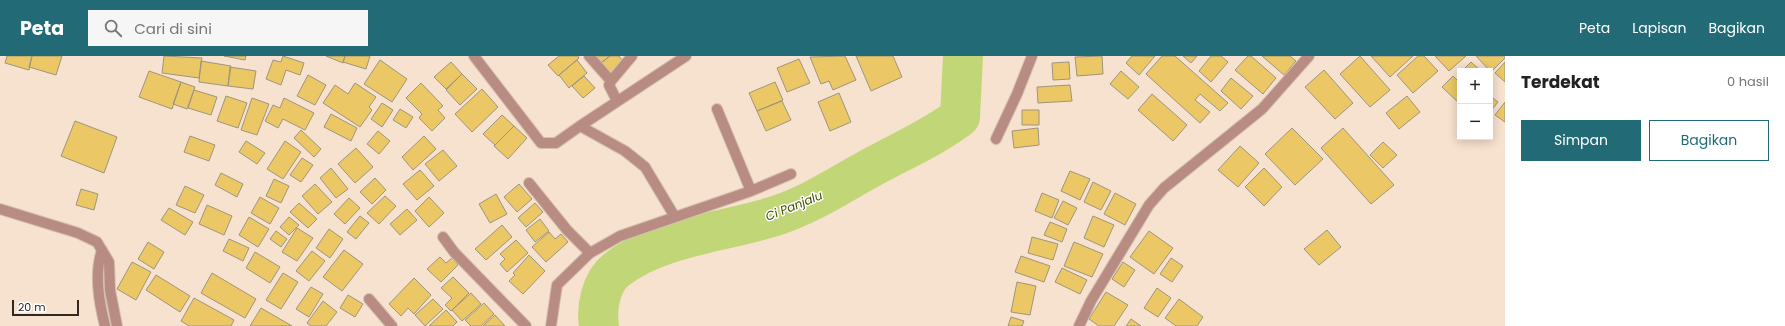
<!DOCTYPE html>
<html lang="id">
<head>
<meta charset="utf-8">
<style>
	:root { --surface:#fff; --page:#f6f6f6; --text:#222; --muted:#767676; --line:#e0e0e0; --accent:#226b76 }
	body { margin:0; font-family:Poppins,sans-serif; background:var(--page); color:var(--text) }
	.controls { position:absolute; right:12px; top:12px; display:grid; overflow:hidden; border-radius:0px; box-shadow:0 2px 10px #0003 }
	.controls button { width:36px; height:36px; display:grid; place-items:center; padding:0; border:0; border-bottom:1px solid var(--line); background:var(--surface); color:var(--text); font:20px sans-serif }
	.scale { position:absolute; left:12px; bottom:10px; width:67px; box-sizing:border-box; padding-left:4px; border:2px solid #302721; border-top:0; font-size:11px; line-height:14px; white-space:nowrap; color:#302721; -webkit-text-stroke:3px #fff; paint-order:stroke }
	.list { margin:0; padding:0; list-style:none }
	h2 { display:flex; justify-content:space-between; align-items:center; height:52px; margin:0; padding:0 16px; font-size:17px }
	h2 small { font-size:13px; font-weight:400; color:var(--muted) }
	.actions { display:flex; gap:8px; padding:12px 16px }
	.actions a { flex:1; padding:9px 0; border:1px solid var(--accent); border-radius:0px; text-align:center; font-size:14px; color:var(--accent) }
	.actions .main { background:var(--accent); color:#fff }
	.icon { flex:none; width:22px; height:22px; fill:none; stroke:currentColor; stroke-width:2; stroke-linecap:round; stroke-linejoin:round }
	.map { position:relative; flex:none; width:1505px; height:270px; overflow:hidden }
	header { display:flex; align-items:center; gap:24px; box-sizing:border-box; height:56px; padding:0 20px; background:var(--accent); color:#fff }
	header strong { font-size:19px }
	nav { display:flex; gap:22px; margin-inline-start:auto; font-size:14px }
	.search { width:280px; height:36px; background:var(--page); display:flex; align-items:center; gap:10px; box-sizing:border-box; padding:0 14px; border-radius:0px; color:var(--muted); font-size:15px }
	main { display:flex }
	aside { flex:1; background:var(--surface) }
	.map>svg:first-child { display:block }
	.lines { fill:none; stroke-linecap:round; stroke-linejoin:round }
	.river { stroke:#c1d777; stroke-width:40 }
	.building { fill:#ebc865; stroke:#9e957e }
	.street-casing { stroke:#d3c0b0; stroke-width:12 }
	.street { stroke:#b88c83; stroke-width:10 }
	.labels { text-anchor:middle; stroke-width:3; stroke-linejoin:round; paint-order:stroke }
	.water-label { font-size:12px; font-style:italic; fill:#404c01; stroke:#fff }
</style>
</head>
<body>
<header>
<strong>Peta</strong>
<div class="search"><svg class="icon" aria-label="search" viewBox="0 0 24 24"><circle cx="10" cy="10" r="6"/><path d="M15 15l6 6"/></svg>Cari di sini</div>
<nav><a>Peta</a><a>Lapisan</a><a>Bagikan</a></nav>
</header>
<main>
<div class="map">
<svg width="1505" height="270" viewBox="0 0 1505 270">
	<rect width="100%" height="100%" fill="#f7e1cf"/>
	<g class="lines">
		<path class="river" d="M599,270c-3,-18 2,-44 17,-56 43,-34 111,-38 162,-55 36,-12 67,-34 100,-51 28,-15 57,-28 82,-47l3,-61"/>
	</g>
	<path class="building" d="M7,0h25l-3,14 -24,-7z
		M32,0h30l-6,19 -27,-8z
		M164,0l38,2 -3,20 -37,-5z
		M224,0h22l-1,4z
		M283,0l21,7 -4,12 -14,-5 -5,15 -15,-6 7,-19 8,2z
		M326,0h19l-2,7z
		M345,0h25l-4,13 -23,-7z
		M559,0h19l1,2 -21,18 -10,-11z
		M595,0h15l-9,7z
		M610,0h9l6,8 -14,11 -10,-12z
		M845,0l11,24 -23,10 -4,-9 -8,3 -11,-27z
		M856,0h37l9,21 -31,14z
		M1102,0l1,18 -26,2 -2,-19z
		M1132,0h23l-16,19 -13,-12z
		M1162,0h13l53,47 -8,8 -20,-17 -5,6 15,12 -10,11 -54,-49z
		M1183,0h14l-6,7z
		M1211,0h10l7,6 -17,20 -12,-11z
		M1248,0h3l25,22 -13,16 -28,-24z
		M1262,0h28l6,5 -12,14z
		M1360,0l30,34 -20,17 -30,-33z
		M1371,0h42l-23,21z
		M1418,0h6l14,15 -25,22 -16,-18z
		M1435,0h31l-17,15z
		M1476,0h29v2l-14,14z
		M799,3l11,24 -23,9 -10,-24z
		M380,4l27,19 -15,23 -28,-18z
		M577,4l10,13 -18,15 -10,-13z
		M201,5l30,5 -3,20 -29,-4z
		M451,6l11,12 -16,15 -12,-12z
		M1069,6l1,17 -17,1 -1,-17z
		M1471,6l10,9h-19z
		M1505,6v20l-10,-9z
		M230,11l26,4 -3,18 -25,-3z
		M1324,14l29,33 -18,16 -30,-32z
		M149,15l32,11 -9,27 -33,-12z
		M1121,15l18,16 -11,12 -18,-15z
		M462,18l15,15 -17,16 -14,-15z
		M308,19l18,10 -11,20 -18,-9z
		M584,20l11,12 -12,10 -11,-12z
		M1453,20l7,7v21l-18,-17z
		M1231,22l22,18 -12,13 -20,-18z
		M181,26l14,5 -8,22 -14,-5z
		M775,26l8,18 -26,11 -8,-18z
		M355,27l21,14 -7,10 3,3 -12,17 -37,-24 12,-18 13,9z
		M421,27l22,23 -5,4 7,8 -13,13 -13,-13 3,-4 -16,-16z
		M1070,29l2,16 -34,2 -1,-16z
		M482,33l16,18 -26,25 -17,-18z
		M194,34l23,7 -6,18 -23,-7z
		M839,37l12,29 -21,9 -12,-29z
		M1152,38l35,31 -14,16 -35,-31z
		M226,40l21,7 -9,25 -21,-7z
		M1407,40l13,16 -21,17 -13,-16z
		M1490,40l8,6 -8,10z
		M252,42l17,6 -12,31 -16,-5z
		M284,42l30,15 -9,17 -22,-11 -5,9 -13,-7 8,-16 7,3z
		M782,45l9,19 -25,11 -9,-20z
		M1505,46v20l-10,-7z
		M382,47l11,7 -11,17 -11,-8z
		M400,53l13,8 -7,11 -13,-8z
		M1022,54h17v15h-17z
		M331,58l26,14 -6,13 -27,-14z
		M502,59l12,11 -19,19 -12,-11z
		M75,65l42,16 -13,36 -43,-17z
		M514,70l13,12 -19,21 -14,-13z
		M1038,72l1,17 -25,3 -2,-17z
		M1292,72l31,31 -28,26 -30,-31z
		M1343,72l51,57 -23,19 -50,-56z
		M301,74l20,19 -7,8 -20,-19z
		M378,75l12,10 -11,13 -12,-10z
		M190,80l25,9 -6,16 -25,-9z
		M424,80l12,13 -23,21 -11,-13z
		M246,85l19,12 -8,11 -18,-12z
		M285,85l16,11 -18,27 -16,-10z
		M1383,86l14,13 -14,13 -13,-13z
		M1240,90l19,17 -21,24 -20,-17z
		M356,92l17,19 -18,16 -17,-19z
		M443,94l14,16 -18,15 -14,-17z
		M302,102l11,7 -12,17 -11,-7z
		M331,112l17,21 -12,9 -16,-20z
		M1264,112l18,19 -18,19 -19,-19z
		M420,114l14,16 -17,14 -14,-16z
		M1070,115l20,8 -10,21 -19,-9z
		M221,117l22,11 -6,13 -22,-12z
		M375,122l11,12 -14,14 -12,-12z
		M274,123l15,7 -8,17 -15,-7z
		M1093,126l18,9 -10,19 -17,-8z
		M315,128l17,18 -14,12 -16,-18z
		M519,128l13,15 -15,13 -13,-15z
		M185,130l19,9 -9,18 -19,-8z
		M81,133l17,5 -4,16 -18,-5z
		M1042,137l17,7 -7,18 -17,-7z
		M1115,137l21,11 -11,21 -21,-11z
		M496,138l11,20 -17,9 -11,-19z
		M385,140l11,10 -17,18 -12,-11z
		M260,141l19,11 -9,16 -19,-11z
		M429,141l15,16 -15,14 -14,-16z
		M349,142l11,10 -15,16 -11,-10z
		M1063,145l14,7 -9,17 -14,-7z
		M299,147l18,16 -9,9 -18,-16z
		M535,147l8,9 -17,15 -8,-9z
		M207,149l25,11 -8,19 -25,-11z
		M169,152l24,14 -8,13 -24,-15z
		M407,153l10,11 -17,15 -10,-11z
		M360,160l9,7 -13,16 -9,-7z
		M1093,160l21,9 -10,22 -20,-9z
		M249,161l20,12 -11,18 -19,-12z
		M289,161l10,8 -10,10 -9,-8z
		M540,163l9,12 -14,11 -9,-12z
		M1050,166l17,7 -5,13 -18,-7z
		M502,169l10,12 -26,23 -11,-11z
		M297,172l16,10 -16,23 -15,-9z
		M329,173l14,10 -13,19 -14,-10z
		M1327,174l14,17 -22,18 -15,-16z
		M276,175l11,8 -6,8 -11,-8z
		M1149,175l24,17 -19,26 -24,-17z
		M549,176l6,7 6,-5 7,8 -22,20 -14,-15z
		M1032,181l26,7 -5,16 -25,-7z
		M229,183l20,9 -6,13 -20,-10z
		M516,184l12,13 -21,19 -7,-8 5,-5 -5,-5z
		M148,186l16,10 -10,17 -16,-10z
		M1074,186l29,12 -11,23 -28,-11z
		M344,194l19,14 -21,27 -19,-14z
		M312,195l13,10 -16,20 -13,-10z
		M255,196l25,15 -10,16 -24,-15z
		M529,199l16,16 -22,23 -14,-13 6,-6 -2,-2z
		M1021,200l29,10 -6,16 -29,-10z
		M440,201l6,6 6,-5 6,7 -17,17 -14,-13z
		M1171,202l12,8 -11,16 -12,-8z
		M132,206l19,10 -15,28 -19,-11z
		M1123,206l12,8 -11,17 -12,-8z
		M1062,212l25,12 -7,14 -25,-12z
		M212,217l44,26 -11,19 -44,-25z
		M283,217l15,9 -17,27 -15,-9z
		M156,219l34,21 -10,16 -34,-22z
		M453,221l16,16 -18,18 -6,-6 7,-7 -11,-10z
		M414,222l17,17 -17,19 -6,-6 -7,8 -12,-12z
		M1017,226l19,4 -6,29 -19,-3z
		M311,231l12,7 -14,23 -13,-8z
		M1157,232l14,10 -13,19 -14,-9z
		M1106,236l22,13 -14,21h-15l-10,-7z
		M471,237l10,11 -19,17 -10,-11z
		M348,239l15,9 -8,13 -15,-9z
		M194,242l40,22 -3,6h-42l-8,-5z
		M433,243l10,10 -18,17 -10,-11z
		M1179,243l24,18 -6,9h-21l-11,-8z
		M323,245l14,11 -11,14h-15l-4,-3z
		M484,247l10,11 -13,12h-10l-6,-6z
		M261,252l31,18h-42z
		M446,254l11,12 -4,4h-24z
		M495,259l10,11h-22z
		M1011,261l13,4 -2,5h-14z
		M1131,263l10,7h-15z"/>
	<g class="lines">
		<defs>
			<path id="street" d="M474,0l67,87h15l24,-17 45,25 20,16 30,50
				M589,0l22,25
				M617,45l-8,-16 2,-4 21,-25
				M717,53l34,82
				M580,70l106,-70
				M996,83l21,-45 15,-38
				M529,127l38,47 23,23
				M0,153l78,24 19,9 12,20 1,28 7,36
				M443,181l11,15 72,74
				M102,194c-8,24 -3,52 3,76
				M369,243l23,27
				M551,270l6,-41 33,-32 30,-17 131,-45 40,-17
				M1079,270l12,-25 58,-96 15,-17 98,-79 47,-53"/>
		</defs>
		<use href="#street" class="street-casing"/>
		<use href="#street" class="street"/>
	</g>
	<g class="labels">
		<g class="water-label">
			<text transform="translate(794 150) rotate(-22)" y="4">Ci Panjalu</text>
		</g>
	</g>
</svg>
<div class="controls">
<button>+</button>
<button>−</button>
</div>
<div class="scale">20 m</div>
</div>
<aside>
<h2>Terdekat<small>0 hasil</small></h2>
<ul class="list">
</ul>
<div class="actions"><a class="main">Simpan</a><a>Bagikan</a></div>
</aside>
</main>
</body>
</html>
